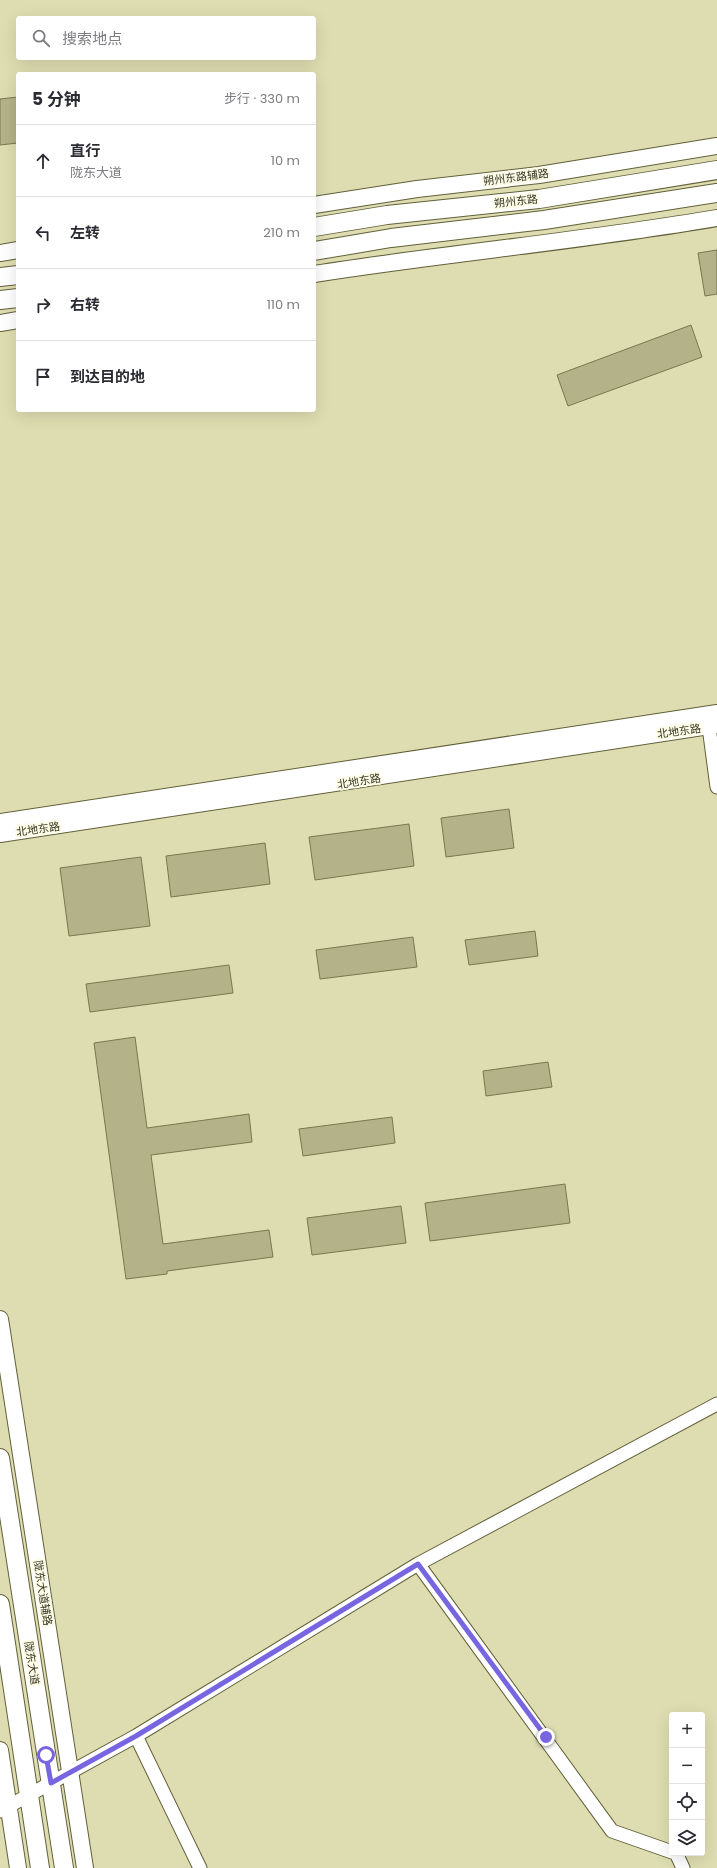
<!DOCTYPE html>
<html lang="zh">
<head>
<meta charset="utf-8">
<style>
	:root { --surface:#fff; --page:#f2f2f3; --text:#2b2b33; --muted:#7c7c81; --line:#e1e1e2 }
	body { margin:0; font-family:Poppins,"Noto Sans SC",sans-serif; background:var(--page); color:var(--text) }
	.controls { position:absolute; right:12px; bottom:12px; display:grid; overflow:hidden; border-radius:4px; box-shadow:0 4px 16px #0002 }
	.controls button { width:36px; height:36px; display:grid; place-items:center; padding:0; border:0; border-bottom:1px solid var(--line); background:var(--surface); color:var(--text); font:20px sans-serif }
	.stop { position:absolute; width:12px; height:12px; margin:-9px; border:3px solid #7865e0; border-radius:50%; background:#fff }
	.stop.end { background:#7865e0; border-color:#fff; box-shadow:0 1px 4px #0008 }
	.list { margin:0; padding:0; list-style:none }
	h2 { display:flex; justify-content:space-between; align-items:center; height:52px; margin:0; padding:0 16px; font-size:17px }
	h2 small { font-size:13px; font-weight:400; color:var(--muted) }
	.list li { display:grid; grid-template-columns:26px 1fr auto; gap:12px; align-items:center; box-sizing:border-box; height:72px; padding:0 16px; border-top:1px solid var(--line) }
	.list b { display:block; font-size:15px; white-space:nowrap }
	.list p { margin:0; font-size:13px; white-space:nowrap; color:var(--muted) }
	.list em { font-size:13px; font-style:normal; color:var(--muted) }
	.icon { flex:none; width:22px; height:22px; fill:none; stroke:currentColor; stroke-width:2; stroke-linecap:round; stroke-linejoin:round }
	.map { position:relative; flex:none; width:717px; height:1868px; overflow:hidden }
	.search { position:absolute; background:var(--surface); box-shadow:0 4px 16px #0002; left:16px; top:16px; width:300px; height:44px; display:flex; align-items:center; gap:10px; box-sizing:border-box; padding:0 14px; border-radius:4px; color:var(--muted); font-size:15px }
	.panel { position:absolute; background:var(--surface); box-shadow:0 4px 16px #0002; left:16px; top:72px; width:300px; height:340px; border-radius:4px }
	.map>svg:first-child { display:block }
	.building { fill:#b3b288; stroke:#78774e }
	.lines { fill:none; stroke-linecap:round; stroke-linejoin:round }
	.minor-casing { stroke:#626039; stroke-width:15 }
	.tertiary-casing { stroke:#626039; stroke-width:18 }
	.secondary-casing { stroke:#626039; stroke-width:20 }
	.minor { stroke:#fff; stroke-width:13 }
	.tertiary { stroke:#fff; stroke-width:16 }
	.secondary { stroke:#fff; stroke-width:18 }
	.route { stroke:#7865e0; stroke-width:5 }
	.labels { text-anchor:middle; stroke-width:4; stroke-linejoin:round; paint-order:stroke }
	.street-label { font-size:11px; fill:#363624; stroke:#fdfce6 }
</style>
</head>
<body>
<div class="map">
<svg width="717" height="1868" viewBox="0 0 717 1868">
	<rect width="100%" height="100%" fill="#deddb1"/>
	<path class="building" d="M18,97v46l-18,2v-46z
		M717,250v44l-12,2 -7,-43z
		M691,325l11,32 -134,49 -11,-31z
		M509,809l5,39 -68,9 -5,-39z
		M409,824l5,42 -99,14 -6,-43z
		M265,843l5,41 -99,13 -5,-41z
		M141,857l9,69 -81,10 -9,-68z
		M535,931l3,25 -69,9 -4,-25z
		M413,937l4,30 -97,12 -4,-29z
		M229,965l4,28 -143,19 -4,-28z
		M135,1037l12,91 102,-14 3,28 -101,13 12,89 106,-14 4,27 -106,14v3l-41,5 -32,-236z
		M548,1062l4,25 -66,9 -3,-25z
		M392,1117l3,26 -92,13 -4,-27z
		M565,1184l5,39 -140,18 -5,-38z
		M401,1206l5,37 -94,12 -5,-37z"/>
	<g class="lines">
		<defs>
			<path id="minor" d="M709,727l8,60
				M418,1564l194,267 60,21
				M136,1736l64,132
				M0,1811l136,-75 282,-172 299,-160
				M676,1853l7,15"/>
			<path id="tertiary" d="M314,205l103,-16 122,-14 178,-29
				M0,253l18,-3
				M314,274c134,-21 269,-33 403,-56
				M0,323l18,-3
				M0,822l717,-109
				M0,834l717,-109
				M0,1319l85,549
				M0,1750l18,118"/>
			<path id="secondary" d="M314,227l73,-12 152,-16 178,-29
				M314,251l77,-13 153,-18 173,-27
				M0,277l18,-2
				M0,300l18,-2
				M0,1458l64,410
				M0,1604l40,264"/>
		</defs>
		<use href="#minor" class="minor-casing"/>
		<use href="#tertiary" class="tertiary-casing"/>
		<use href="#secondary" class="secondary-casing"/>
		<use href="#minor" class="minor"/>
		<use href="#tertiary" class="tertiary"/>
		<use href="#secondary" class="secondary"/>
	</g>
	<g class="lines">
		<path class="route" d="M46,1755l5,28 85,-47 282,-172 128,173"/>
	</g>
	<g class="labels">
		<g class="street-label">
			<text transform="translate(516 177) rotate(-7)" y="4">朔州东路辅路</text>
			<text transform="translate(516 201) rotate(-6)" y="4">朔州东路</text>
			<text transform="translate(679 731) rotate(-8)" y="4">北地东路</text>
			<text transform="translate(359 781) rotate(-9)" y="4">北地东路</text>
			<text transform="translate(38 829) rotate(-8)" y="4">北地东路</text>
			<text transform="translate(43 1593) rotate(81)" y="4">陇东大道辅路</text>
			<text transform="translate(32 1663) rotate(81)" y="4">陇东大道</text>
		</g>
	</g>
</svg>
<div class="controls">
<button>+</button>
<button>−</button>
<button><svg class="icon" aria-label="locate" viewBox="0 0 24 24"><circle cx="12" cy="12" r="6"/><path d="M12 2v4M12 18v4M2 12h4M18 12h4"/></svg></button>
<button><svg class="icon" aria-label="layers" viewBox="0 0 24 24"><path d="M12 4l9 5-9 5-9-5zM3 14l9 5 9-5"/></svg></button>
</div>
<div class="stop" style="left:46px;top:1755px"></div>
<div class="stop end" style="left:546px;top:1737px"></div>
<div class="search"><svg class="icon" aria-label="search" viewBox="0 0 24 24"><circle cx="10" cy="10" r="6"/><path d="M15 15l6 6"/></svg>搜索地点</div>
<section class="panel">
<h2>5 分钟<small>步行 · 330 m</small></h2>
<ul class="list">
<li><svg class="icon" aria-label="ahead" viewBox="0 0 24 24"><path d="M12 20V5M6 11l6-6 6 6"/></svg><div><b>直行</b><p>陇东大道</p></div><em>10 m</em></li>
<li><svg class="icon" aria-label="left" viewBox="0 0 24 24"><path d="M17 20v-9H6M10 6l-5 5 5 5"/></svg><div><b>左转</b></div><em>210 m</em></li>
<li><svg class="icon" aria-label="right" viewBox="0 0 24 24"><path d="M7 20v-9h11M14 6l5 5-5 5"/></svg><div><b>右转</b></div><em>110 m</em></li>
<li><svg class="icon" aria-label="arrive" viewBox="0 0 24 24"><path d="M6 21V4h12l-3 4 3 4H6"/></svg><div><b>到达目的地</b></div></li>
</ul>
</section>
</div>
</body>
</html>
